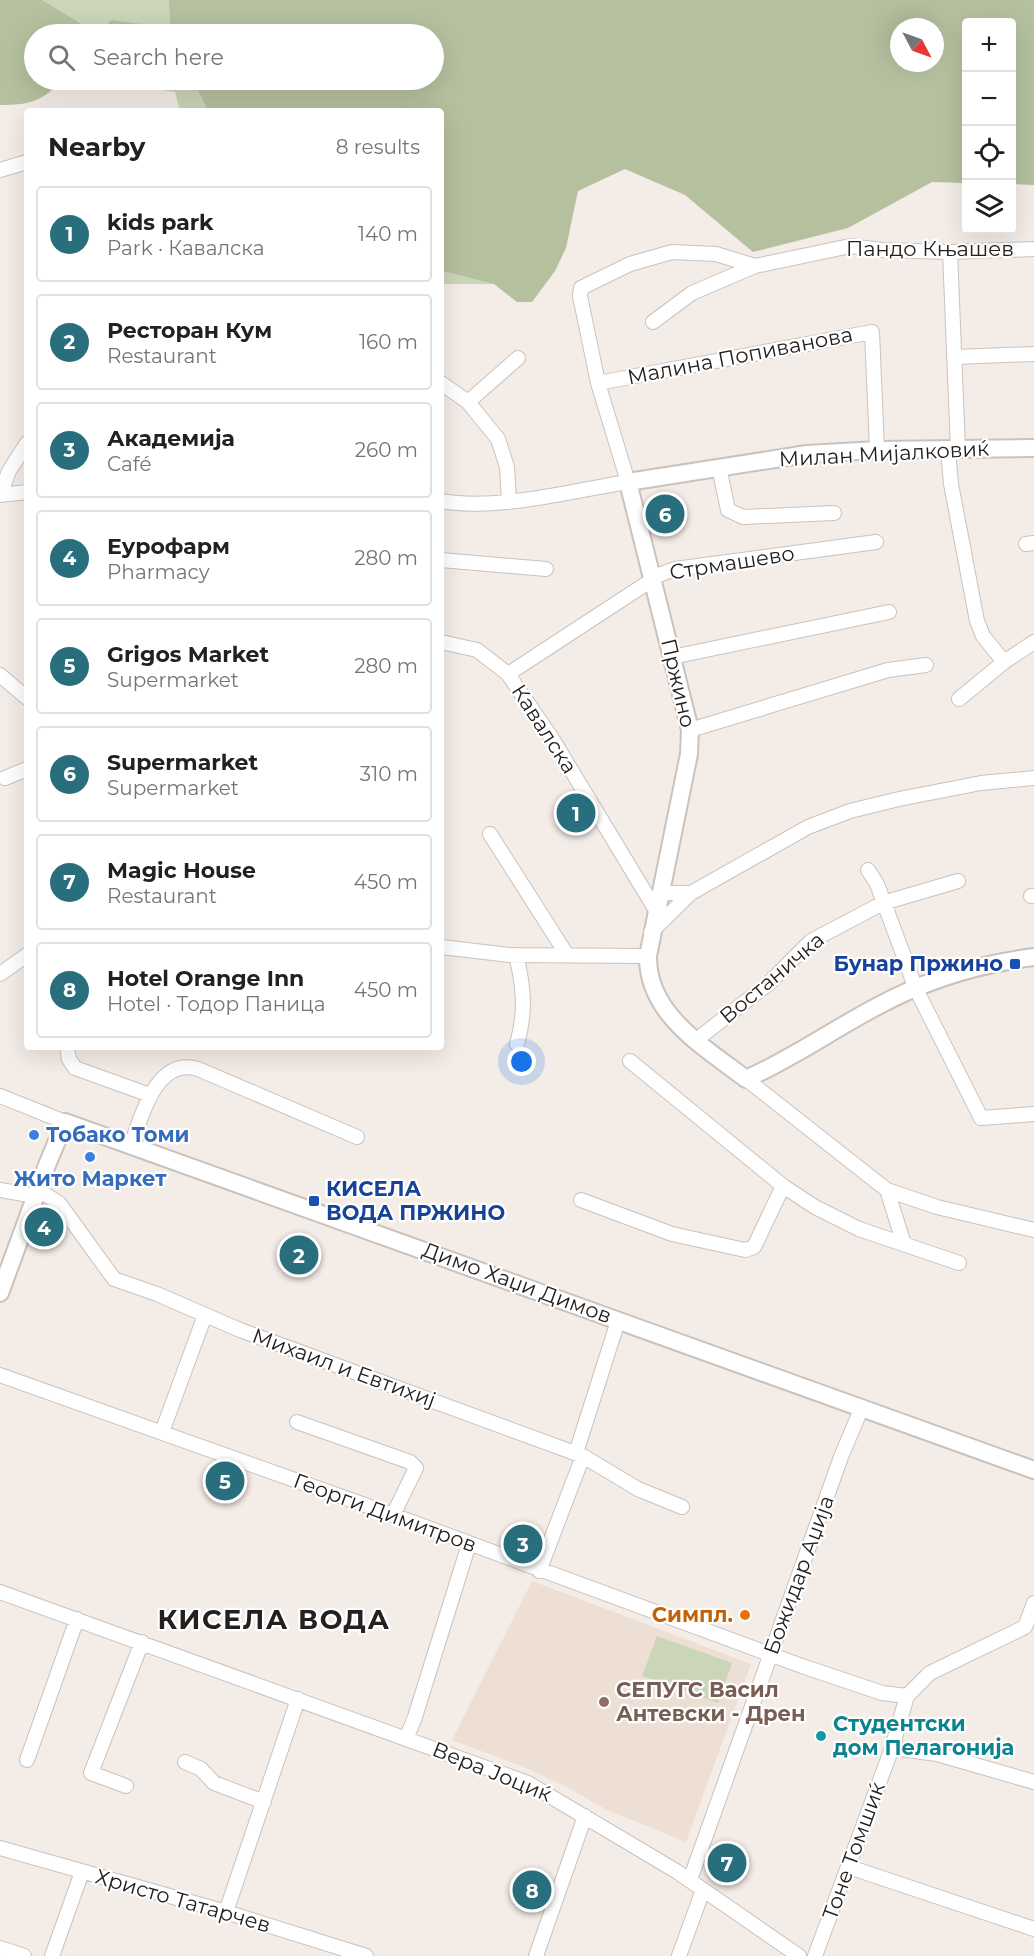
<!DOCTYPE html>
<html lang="en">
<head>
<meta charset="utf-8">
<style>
	:root { --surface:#fff; --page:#f6f6f6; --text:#202124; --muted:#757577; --line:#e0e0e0; --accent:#296e7d }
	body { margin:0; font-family:Montserrat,sans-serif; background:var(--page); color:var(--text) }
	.controls { position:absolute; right:18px; top:18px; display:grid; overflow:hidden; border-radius:6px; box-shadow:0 6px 24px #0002 }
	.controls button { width:54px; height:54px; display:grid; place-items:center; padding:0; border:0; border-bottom:2px solid var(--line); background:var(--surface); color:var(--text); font:30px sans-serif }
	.compass { position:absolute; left:890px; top:18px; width:54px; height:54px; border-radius:50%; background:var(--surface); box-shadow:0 6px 24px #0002; rotate:131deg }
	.you { position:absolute; left:522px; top:1062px; width:21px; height:21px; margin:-15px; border:4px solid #fff; border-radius:50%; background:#1a73e8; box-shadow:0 0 0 9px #1a73e833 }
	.badge { display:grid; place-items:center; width:39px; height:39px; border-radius:50%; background:var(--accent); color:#fff; font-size:20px; font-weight:700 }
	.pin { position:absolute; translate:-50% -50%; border:3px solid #fff; box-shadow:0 2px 6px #0006 }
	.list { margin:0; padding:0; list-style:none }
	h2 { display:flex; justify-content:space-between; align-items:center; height:78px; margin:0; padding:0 24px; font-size:26px }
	h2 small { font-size:20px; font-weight:400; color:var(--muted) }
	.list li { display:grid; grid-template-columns:39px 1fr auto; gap:18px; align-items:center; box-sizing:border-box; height:96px; margin:0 12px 12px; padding:0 12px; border:2px solid var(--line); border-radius:6px }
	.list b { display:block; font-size:22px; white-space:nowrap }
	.list p { margin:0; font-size:20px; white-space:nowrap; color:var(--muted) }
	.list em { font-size:20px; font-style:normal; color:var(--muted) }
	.icon { flex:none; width:33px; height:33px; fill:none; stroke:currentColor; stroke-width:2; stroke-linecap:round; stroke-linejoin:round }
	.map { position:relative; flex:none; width:1034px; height:1956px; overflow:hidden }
	.search { position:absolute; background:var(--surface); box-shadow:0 6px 24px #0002; left:24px; top:24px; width:420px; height:66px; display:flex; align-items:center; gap:15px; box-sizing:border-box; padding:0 21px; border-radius:33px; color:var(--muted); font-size:22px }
	.panel { position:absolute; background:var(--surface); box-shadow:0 6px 24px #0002; left:24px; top:108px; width:420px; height:942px; border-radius:6px }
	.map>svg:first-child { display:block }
	.built { fill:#eedfd5 }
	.green { fill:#cbd5b8 }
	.forest { fill:#b5c09f; fill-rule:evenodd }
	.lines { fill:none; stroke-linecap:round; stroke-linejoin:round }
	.minor-casing { stroke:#cac2bd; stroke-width:16 }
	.tertiary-casing { stroke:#cac2bd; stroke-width:20 }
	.minor { stroke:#fff; stroke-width:14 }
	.tertiary { stroke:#fff; stroke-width:16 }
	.transit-dot { fill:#1a4fb4; stroke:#fff; stroke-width:2 }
	.shop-dot { fill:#3f7fe0; stroke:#fff; stroke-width:2 }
	.food-dot { fill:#e8710a; stroke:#fff; stroke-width:2 }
	.education-dot { fill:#8d6e63; stroke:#fff; stroke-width:2 }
	.culture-dot { fill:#0f9aa8; stroke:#fff; stroke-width:2 }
	.labels { text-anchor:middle; stroke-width:4.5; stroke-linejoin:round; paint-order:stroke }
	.street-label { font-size:21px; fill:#23201f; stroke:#fff }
	.transit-label { font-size:21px; font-weight:bold; fill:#164399; stroke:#fff; text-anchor:end }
	.shop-label { font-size:21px; font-weight:bold; fill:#366cbe; stroke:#fff; text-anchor:start }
	.food-label { font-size:21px; font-weight:bold; fill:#c56008; stroke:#fff; text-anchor:end }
	.education-label { font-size:21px; font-weight:bold; fill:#785e54; stroke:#fff; text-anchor:start }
	.culture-label { font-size:21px; font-weight:bold; fill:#0d838f; stroke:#fff; text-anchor:start }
	.district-label { font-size:27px; font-weight:bold; letter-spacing:1.5px; fill:#23201f; stroke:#fff }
</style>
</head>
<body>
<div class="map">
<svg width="1034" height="1956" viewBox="0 0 1034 1956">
	<rect width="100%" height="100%" fill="#f4ece7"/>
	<path class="built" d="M532,1581l219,83 -65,178 -79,-32 -40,-23 -46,-21 -69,-26z"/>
	<path class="green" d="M42,0h127l1,34h-17l-4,-9 -50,9z
		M156,80h37l15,31h-28l-5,-19 -20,-3z
		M441,271l53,13h-53z
		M657,1636l75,27 -14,40 -76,-27z"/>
	<path class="forest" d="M0,0h42l57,34 12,-14 38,5 4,9h-119v46h27c-17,22 -34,25 -61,25z
		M169,0h865v185l-22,-1v-162h-46v161l-34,-1 -84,46 -95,24 -68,-57 -60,-26 -47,22 -12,57 -11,23 -23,31h-15l-23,-18 -53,-13v-160h-233l-15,-31h241v-46h-264zM899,27h36v36h-36z"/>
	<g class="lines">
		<defs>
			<path id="minor" d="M0,170l27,-8
				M950,252l8,197
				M653,322l39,-29 63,-27
				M955,357l79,-3
				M441,383l27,19
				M598,383l274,-51 5,118
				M948,450l3,34 26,137 6,15 21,26
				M719,467l9,43 15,7 91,-4
				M0,495l9,-24 18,-28
				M0,495l27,-3
				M441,501c58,10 129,-10 187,-19l-30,-99 -18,-87 1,-8 49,-24 42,-12 44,2 39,12 95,-20 32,4 68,2 84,-3
				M509,501l-2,-34 -9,-28 -30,-37 50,-44
				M1026,544l8,-1
				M441,560l105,9
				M441,642l36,8 31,24 45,66 104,172
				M672,657l217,-45
				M508,674l153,-100 14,-5 201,-27
				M0,675l27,23
				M959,699l45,-37 30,-20
				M690,730l198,-60 38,-5
				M5,778l22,-9
				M490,834l77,121
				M868,870l9,14 39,105 65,129 53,-4
				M661,893h30
				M1031,896h3
				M651,932l40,-39 117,-66 42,-16 49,-12 82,-16 53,-5
				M441,947l69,8 138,1
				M516,955c8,32 10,57 1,89
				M0,974l27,-19
				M695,1041l73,-57 43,-43 72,-38 75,-22
				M67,1047l2,12 6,9 75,27
				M630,1061l153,125 32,21 44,22 100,34
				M746,1079l141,111 50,17 97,23
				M0,1096l65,26
				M131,1145c10,-27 25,-89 67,-76l159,68
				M0,1190l35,6
				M38,1190l21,13 55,76 43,15 83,36 343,126 55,33 44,18
				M887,1190l17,54
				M581,1200l91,34 73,16 9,-3 29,-61
				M0,1375l393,140 409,151 80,27 25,3
				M297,1422l113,40 6,6 -23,47
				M162,1432l43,-117
				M576,1453l41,-129
				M539,1571l44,-115
				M0,1592l528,191 148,88 123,85
				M406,1739l9,-22 54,-173
				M892,1748l45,6 97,28
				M27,1760l50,-141
				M185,1762l16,7 13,14 50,19
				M126,1786l-35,-13 51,-131
				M0,1848l226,64 140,44
				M849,1867l185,62
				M690,1880l151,-423 21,-50
				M226,1912l72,-213
				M0,1948l24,8
				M52,1956l30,-84
				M536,1956l49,-140
				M679,1956l24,-66
				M815,1956l77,-208 15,-52 23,-23 95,-46 9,-24"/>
			<path id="tertiary" d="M1034,448l-157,2 -70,4 -179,28 62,248 -1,24 -41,202c-1,58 56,91 98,123 45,-20 85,-48 128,-71 49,-27 104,-44 160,-51
				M0,1293l47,-128 18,-43 969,348"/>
		</defs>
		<use href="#minor" class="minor-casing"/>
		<use href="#tertiary" class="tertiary-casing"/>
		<use href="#minor" class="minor"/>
		<use href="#tertiary" class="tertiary"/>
	</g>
	<g class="transit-dot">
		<rect x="1009" y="958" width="12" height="12" rx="3"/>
		<rect x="308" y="1195" width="12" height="12" rx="3"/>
	</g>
	<g class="shop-dot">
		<circle cx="34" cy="1135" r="6"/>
		<circle cx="90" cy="1157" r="6"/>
	</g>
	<circle class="food-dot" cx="745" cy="1615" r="6"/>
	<circle class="education-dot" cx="604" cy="1702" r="6"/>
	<circle class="culture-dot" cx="821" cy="1736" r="6"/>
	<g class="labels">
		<g class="street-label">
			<text x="930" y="256">Пандо Књашев</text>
			<text transform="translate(740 356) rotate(-11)" y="7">Малина Попиванова</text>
			<text transform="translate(884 454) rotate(-3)" y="7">Милан Мијалковиќ</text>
			<text transform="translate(732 563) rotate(-9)" y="7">Стрмашево</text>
			<text transform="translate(678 683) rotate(77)" y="7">Пржино</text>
			<text transform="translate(544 729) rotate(57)" y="7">Кавалска</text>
			<text transform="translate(772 978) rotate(-40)" y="7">Востаничка</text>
			<text transform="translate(517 1283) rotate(20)" y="7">Димо Хаџи Димов</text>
			<text transform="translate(344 1368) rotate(20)" y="7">Михаил и Евтихиј</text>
			<text transform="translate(385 1513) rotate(20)" y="7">Георги Димитров</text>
			<text transform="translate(799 1575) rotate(-70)" y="7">Божидар Аџија</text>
			<text transform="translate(492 1772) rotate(22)" y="7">Вера Јоциќ</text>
			<text transform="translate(854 1851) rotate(-70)" y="7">Тоне Томшиќ</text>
			<text transform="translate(183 1901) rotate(16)" y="7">Христо Татарчев</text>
		</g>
		<g class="transit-label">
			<text x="1003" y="971">Бунар Пржино</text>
			<text x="326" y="1196" text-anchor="start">КИСЕЛА<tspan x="326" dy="24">ВОДА ПРЖИНО</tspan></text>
		</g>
		<g class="shop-label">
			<text x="46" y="1142">Тобако Томи</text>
			<text x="90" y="1186" text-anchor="middle">Жито Маркет</text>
		</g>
		<g class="food-label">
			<text x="733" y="1622">Симпл.</text>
		</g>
		<g class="education-label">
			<text x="616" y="1697">СЕПУГС Васил<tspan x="616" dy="24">Антевски - Дрен</tspan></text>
		</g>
		<g class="culture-label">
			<text x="833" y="1731">Студентски<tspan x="833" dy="24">дом Пелагонија</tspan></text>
		</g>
		<g class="district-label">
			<text x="274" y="1629">КИСЕЛА ВОДА</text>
		</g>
	</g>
</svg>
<div class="controls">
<button>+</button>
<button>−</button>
<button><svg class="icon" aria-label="locate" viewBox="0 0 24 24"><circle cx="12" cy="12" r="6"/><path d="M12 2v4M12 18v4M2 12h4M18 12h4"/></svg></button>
<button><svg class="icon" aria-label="layers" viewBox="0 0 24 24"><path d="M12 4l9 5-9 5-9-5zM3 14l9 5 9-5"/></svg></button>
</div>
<svg class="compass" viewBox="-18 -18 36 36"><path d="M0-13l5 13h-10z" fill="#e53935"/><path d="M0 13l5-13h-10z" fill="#757577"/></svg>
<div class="you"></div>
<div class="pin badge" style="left:576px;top:813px">1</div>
<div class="pin badge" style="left:299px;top:1255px">2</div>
<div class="pin badge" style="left:523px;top:1544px">3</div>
<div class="pin badge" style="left:44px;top:1227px">4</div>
<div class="pin badge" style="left:225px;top:1481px">5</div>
<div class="pin badge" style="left:665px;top:514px">6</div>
<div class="pin badge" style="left:727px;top:1863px">7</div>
<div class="pin badge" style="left:532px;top:1890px">8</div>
<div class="search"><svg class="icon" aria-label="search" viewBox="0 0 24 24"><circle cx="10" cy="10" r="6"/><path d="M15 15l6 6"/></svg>Search here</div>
<section class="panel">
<h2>Nearby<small>8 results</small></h2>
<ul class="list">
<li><span class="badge">1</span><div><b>kids park</b><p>Park · Кавалска</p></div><em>140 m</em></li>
<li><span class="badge">2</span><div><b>Ресторан Кум</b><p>Restaurant</p></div><em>160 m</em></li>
<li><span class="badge">3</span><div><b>Академија</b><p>Café</p></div><em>260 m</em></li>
<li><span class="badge">4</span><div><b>Еурофарм</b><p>Pharmacy</p></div><em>280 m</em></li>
<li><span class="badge">5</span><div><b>Grigos Market</b><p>Supermarket</p></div><em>280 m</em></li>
<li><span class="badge">6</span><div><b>Supermarket</b><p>Supermarket</p></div><em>310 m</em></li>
<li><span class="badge">7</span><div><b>Magic House</b><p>Restaurant</p></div><em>450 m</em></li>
<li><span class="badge">8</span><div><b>Hotel Orange Inn</b><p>Hotel · Тодор Паница</p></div><em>450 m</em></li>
</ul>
</section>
</div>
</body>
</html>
